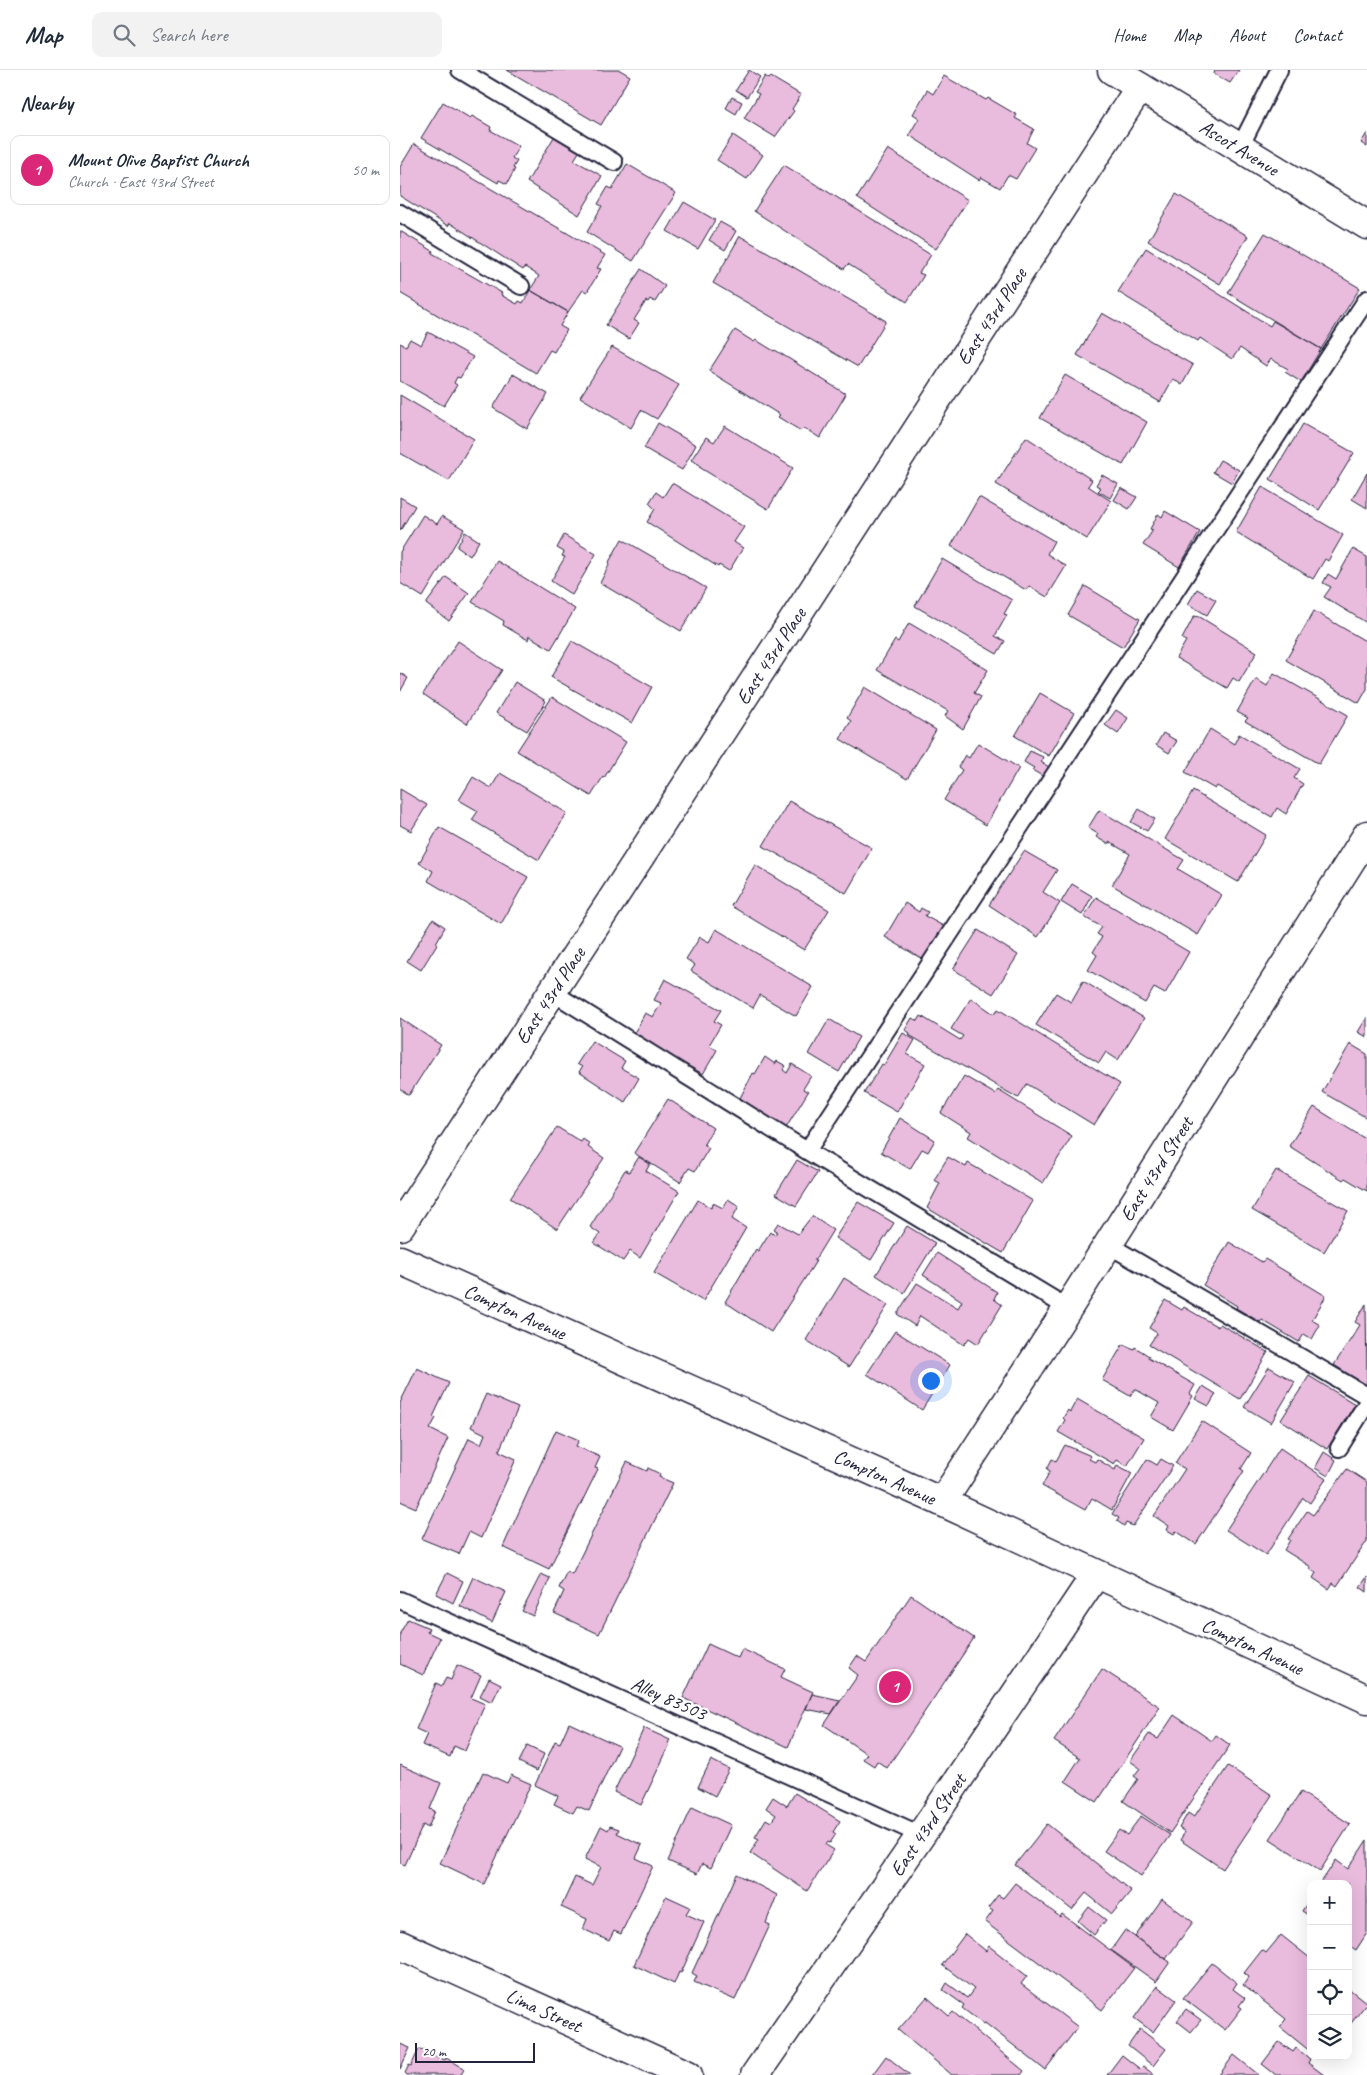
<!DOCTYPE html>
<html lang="en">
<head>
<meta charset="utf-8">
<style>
	:root { --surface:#fff; --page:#f2f2f3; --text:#1f2937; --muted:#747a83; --line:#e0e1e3; --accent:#db2777 }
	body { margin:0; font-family:Caveat,sans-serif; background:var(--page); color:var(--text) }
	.controls { position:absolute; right:15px; bottom:15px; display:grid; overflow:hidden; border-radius:10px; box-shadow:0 5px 20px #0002 }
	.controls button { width:45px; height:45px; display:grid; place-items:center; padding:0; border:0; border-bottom:1px solid var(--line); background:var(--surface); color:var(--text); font:25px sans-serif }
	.scale { position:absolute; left:15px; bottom:12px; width:120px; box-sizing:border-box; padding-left:5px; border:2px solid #22223b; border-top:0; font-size:14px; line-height:18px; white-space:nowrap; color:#22223b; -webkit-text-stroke:4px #fff; paint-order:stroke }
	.you { position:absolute; left:530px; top:1310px; width:18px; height:18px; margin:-12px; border:4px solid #fff; border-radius:50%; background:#1a73e8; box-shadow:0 0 0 8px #1a73e833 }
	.badge { display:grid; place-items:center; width:32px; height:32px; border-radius:50%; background:var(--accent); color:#fff; font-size:16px; font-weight:700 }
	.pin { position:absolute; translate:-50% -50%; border:2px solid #fff; box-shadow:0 1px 5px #0006 }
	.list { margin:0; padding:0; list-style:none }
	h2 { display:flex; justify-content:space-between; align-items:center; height:65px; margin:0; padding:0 20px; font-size:21px }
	h2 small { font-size:16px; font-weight:400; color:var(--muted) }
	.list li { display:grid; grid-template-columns:32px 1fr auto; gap:15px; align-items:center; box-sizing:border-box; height:70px; margin:0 10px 10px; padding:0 10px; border:1px solid var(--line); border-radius:10px }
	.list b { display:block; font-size:19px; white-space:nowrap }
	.list p { margin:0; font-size:16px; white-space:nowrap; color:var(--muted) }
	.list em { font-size:16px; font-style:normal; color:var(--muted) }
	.icon { flex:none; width:28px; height:28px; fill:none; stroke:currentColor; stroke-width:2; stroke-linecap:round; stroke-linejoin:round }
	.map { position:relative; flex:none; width:967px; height:2005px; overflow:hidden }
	header { display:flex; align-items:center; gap:30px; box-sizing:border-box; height:70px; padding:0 25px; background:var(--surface); border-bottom:1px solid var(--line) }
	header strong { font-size:24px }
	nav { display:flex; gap:28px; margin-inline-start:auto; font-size:18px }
	.search { width:350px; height:45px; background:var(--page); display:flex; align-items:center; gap:12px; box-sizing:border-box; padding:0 18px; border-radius:10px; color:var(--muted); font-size:19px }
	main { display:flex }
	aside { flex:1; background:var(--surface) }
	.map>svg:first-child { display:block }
	.building { fill:#e9bbdd; stroke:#22223b }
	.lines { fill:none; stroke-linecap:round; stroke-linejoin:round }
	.lane-casing { stroke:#22223b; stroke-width:20 }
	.street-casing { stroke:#22223b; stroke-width:31 }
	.secondary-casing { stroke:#22223b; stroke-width:31 }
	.lane { stroke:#fff; stroke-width:16 }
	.street { stroke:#fff; stroke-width:28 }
	.secondary { stroke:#fff; stroke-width:28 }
	.labels { text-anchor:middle; stroke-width:4.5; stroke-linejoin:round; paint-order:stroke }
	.street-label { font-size:20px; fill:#22223b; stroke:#fff }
</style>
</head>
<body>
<header>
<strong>Map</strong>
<div class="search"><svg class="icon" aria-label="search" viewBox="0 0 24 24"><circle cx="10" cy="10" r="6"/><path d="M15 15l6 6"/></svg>Search here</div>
<nav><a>Home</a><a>Map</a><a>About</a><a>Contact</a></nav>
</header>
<main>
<aside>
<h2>Nearby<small></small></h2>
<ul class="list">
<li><span class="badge">1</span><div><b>Mount Olive Baptist Church</b><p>Church · East 43rd Street</p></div><em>50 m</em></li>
</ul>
</aside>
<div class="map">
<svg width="967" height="2005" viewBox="0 0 967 2005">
	<rect width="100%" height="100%" fill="#fff"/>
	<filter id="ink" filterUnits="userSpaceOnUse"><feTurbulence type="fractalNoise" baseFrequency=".02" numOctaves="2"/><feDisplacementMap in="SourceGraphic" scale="10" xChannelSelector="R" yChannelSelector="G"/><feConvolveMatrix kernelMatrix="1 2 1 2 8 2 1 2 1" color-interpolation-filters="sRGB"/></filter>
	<g filter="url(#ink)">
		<path class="building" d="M107,0h113l10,6 -29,49z
			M349,0l11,7 -13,20 -11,-7z
			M815,0h24l-9,13 -16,-9z
			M365,6l4,3 2,-2 30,18 -9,14 2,2 -19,26 -31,-19 15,-24 -4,-2z
			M544,6l42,24 2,-2 29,17 -2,3 19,11 -7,14 8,5 -19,31 -8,-4 -8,13 -19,-11 -2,3 -70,-45 10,-17 -6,-4 14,-24 6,4z
			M332,27l10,5 -6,12 -10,-6z
			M43,32l27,16 2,-2 19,11 -1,3 29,16 -7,12 5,3 -4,7 2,1 -8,15 -8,-4 -1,3 -77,-45z
			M967,63v14l-6,-4z
			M333,65l30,20 -16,24 -30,-19z
			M154,67l25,15 -5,8 28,16 -23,39 -52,-33z
			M14,74l191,111 -8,13 4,1 -14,23 -4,-2 -15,22 -38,-22 9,-14 -14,-9 -2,3 -73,-47 -2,3 -48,-30v-29z
			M488,79l80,51 -32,49 -79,-51z
			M227,94l49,29 -43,68 -46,-29 15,-26 -4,-2 10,-17 4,2z
			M384,95l147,90 -12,18 5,2 -17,27 -59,-38 -4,5 -90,-58z
			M776,124l72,42 -28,48 -72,-43z
			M284,132l31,18 -17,29 -31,-18z
			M320,152l16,9 -11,19 -16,-10z
			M0,161l33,20 -1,2 70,40 -1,2 16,9 2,-3 4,2 7,-13 38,22 -8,14 7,4 -13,22 -4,-2 -14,23 -136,-80z
			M865,163l95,55 -39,61 -93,-56z
			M340,166l146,85 -28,46 -145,-84z
			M746,178l124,78 3,-5 48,28 -20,33 -16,-10 3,-3 -17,-10 -5,7 -26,-18 -8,11 -32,-21 -2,3 -80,-49z
			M241,199l24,17 -10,16 -5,-3 -2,3 -2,-1 -12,19 5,3 -10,16 -23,-14z
			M702,243l91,52 -11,20 -9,-6 -13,23 -83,-47z
			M335,260l19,12 2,-2 18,11 1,-1 71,44 -26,44 -16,-10 -3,3 -23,-14 2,-2 -71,-44z
			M28,262l45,25 -13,21 -3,-1 -3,6 3,2 -13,21 -44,-25v-38l6,3 4,-7 11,6z
			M212,277l67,38 -22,34 -16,-9 -10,18 -51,-31z
			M113,304l35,20 -21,35 -34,-21z
			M665,305l82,47 -24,43 -83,-47z
			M0,325l74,44 -25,42 -49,-28z
			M258,353l38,22 -14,25 -38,-22z
			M903,354l51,29 -35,57 -49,-31z
			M325,356l68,42 -25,41 -69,-42 1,-2 -9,-5 15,-23 8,5z
			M626,367l66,43 -4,6 23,15 -24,38 -91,-55z
			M820,390l19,10 -7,13 -19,-11z
			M967,403v35l-15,-9z
			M702,405l16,9 -8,14 -12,-7 3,-3 -5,-3z
			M272,413l72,44 -10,15 9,6 -14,23 -10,-6 -1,2 -71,-45 8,-13 -6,-6 7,-11 7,5z
			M862,417l81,48 -15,26 -3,-2 -12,20 -77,-47z
			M721,418l16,9 -8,12 -15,-9z
			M0,427l15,9 -15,25z
			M579,427l75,44 -7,13 19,12 -19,31 -18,-11 -3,4 -75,-44z
			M765,441l35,21 -21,35 -36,-22 10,-15 -3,-1 8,-15 4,3z
			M23,445l14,9 5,-8 22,13 -41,68 -23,-14v-31z
			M65,462l14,9 -9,15 -13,-9z
			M164,465l32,19 -24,41 -21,-14 14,-24 -3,-1 2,-4 -7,-4z
			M222,469l84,49 -25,43 -81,-48 10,-20 -1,-1z
			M953,479l14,8v66l-43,-26 7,-10 -8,-4 5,-9 8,5z
			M542,489l70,41 -8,14 3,1 -12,21 10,5 -8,13 -82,-48z
			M97,491l78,48 -24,40 -22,-13 -1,4 -25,-15 1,-4 -32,-19z
			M46,507l23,16 -20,28 -23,-17z
			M685,516l55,33 -17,28 -55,-32z
			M797,519l19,11 -9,15 -19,-11z
			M914,541l53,31v47l-8,14 -73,-43z
			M794,546l6,1 57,35 -18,30 -6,-4 -6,10 -51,-30 10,-17 -4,-2z
			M509,553l79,47 -14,23 7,4 -18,32 -18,-13 3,-5 -71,-41 18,-30 3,2z
			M58,571l44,29 -35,54 -44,-30z
			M172,571l80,46 -20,36 -81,-46z
			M0,603l8,5 -8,14z
			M874,603l74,42 -29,49 -74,-43 3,-3 -11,-6 19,-33 11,7z
			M115,612l31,19 -19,30 -31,-18z
			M465,617l71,43 -29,49 -67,-40 11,-18 -4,-3z
			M640,623l34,20 -25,43 -34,-20z
			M152,627l74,45 -22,36 -1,-1 -12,19 -74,-45z
			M716,640l12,8 -10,16 -13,-9z
			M810,659l24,15 5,-10 61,35 -6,9 9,6 -17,30 -9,-6 -5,9 -55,-31 -2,3 -30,-17z
			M763,663l14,8 -8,12 -13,-8z
			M578,673l41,25 -33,57 -42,-25 18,-30 -4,-3 7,-12 4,3z
			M630,681l13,6 -2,5 8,5 -5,10 -12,-7 2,-2 -10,-6z
			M100,703l67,40 -28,47 -67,-40 6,-9 -19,-11 14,-23 18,11z
			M0,719l27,16 -16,26 -11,-6z
			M793,721l73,44 -28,47 -73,-43z
			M389,731l83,47 -26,45 -83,-47z
			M739,739l16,10 -8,12 -16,-9z
			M699,740l85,50 -6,9 44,26 -24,40 -86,-50 18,-31 -21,-12 -1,2 -12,-7 2,-3 -10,-6z
			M39,757l89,50 -27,47 -73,-43 5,-10 -14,-8z
			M624,781l33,19 -14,22 17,11 -22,34 -49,-32z
			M355,795l74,45 -25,40 -73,-44z
			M672,814l20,12 -10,19 -21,-13z
			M696,827l93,55 -24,42 -11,-6 -9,15 -57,-33 9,-15 -4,-3 9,-15 -5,-3 5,-7 -18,-10z
			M505,833l14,9 2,-4 7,4 -3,4 20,11 -21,33 -39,-23z
			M33,849l12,8 -9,16 1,1 -16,26 -14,-9z
			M316,859l97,58 -17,29 -36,-21 -7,13 -62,-37 4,-6 -9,-6 14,-22 9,5z
			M578,860l40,25 -25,39 -40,-25z
			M265,909l56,31 -7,11 7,4 -12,20 8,5 -14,24 -70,-39 12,-22 8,4 8,-14 -7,-3z
			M683,911l61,37 -26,42 -12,-8 -7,11 -63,-38 20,-32 15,9z
			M571,928l23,16 4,-5 122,75 -26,41 -67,-41 -9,14 -109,-63 1,-2 -5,-3 7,-12 6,3 3,-5 39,24 3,-4 -12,-7z
			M967,947v20l-9,-5z
			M0,948l41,27 -32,50 -9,-6z
			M429,949l30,18 -20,35 -30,-18z
			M503,963l12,7 -8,14 18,10 -28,48 -33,-19 18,-29 2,1z
			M192,971l33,20 -4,7 18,10 -14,24 -46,-30 3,-5 -5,-3z
			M950,974l17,10v64l-45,-26z
			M365,987l10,7 2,-3 9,5 -3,4 4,3 5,-9 19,12 -8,13 5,3 -22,36 -46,-30 13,-25 2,1z
			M564,1006l31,18 3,-4 74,46 -29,47 -75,-46 3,-5 -30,-19z
			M268,1029l45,29 -9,16 5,4 -14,23 -6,-3 -9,14 -46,-29z
			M914,1037l53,33v51l-22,-13 -2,2 -54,-34z
			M500,1048l35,22 -7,12 -6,-3 -12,20 -29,-17z
			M157,1057l24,15 2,-3 7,5 -2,3 16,11 -47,71 -47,-31z
			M239,1087l11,7 -4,7 33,20 -39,67 -10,-7 -7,10 -29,-18 6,-9 -10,-7 35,-57 4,2z
			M548,1087l18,10 2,-4 65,38 -30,52 -76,-45 13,-25 -6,-3z
			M397,1090l21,12 -22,34 -20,-12z
			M876,1100l72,41 -24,41 -72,-42z
			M328,1129l11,7 -7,13 14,9 -43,73 -49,-28 44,-73 13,8 2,-5 10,5z
			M458,1132l36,21 -23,37 -36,-22z
			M412,1146l21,14 -19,31h2l-45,71 -46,-30 31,-53 2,2 12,-19 5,3 2,-4 -3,-2 4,-6 20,11z
			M507,1156l28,17 -31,50 -28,-18z
			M829,1172l33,20 3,-3 61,37 -14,24 8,5 -8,14 -8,-5 -5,8 -37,-22 -2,2 -24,-14 1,-2 -34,-21z
			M537,1183l60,39 -3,7 8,6 -24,39 -9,-6 -5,7 -44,-29 -5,10 -18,-12 20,-31 41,25 4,-7 -39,-26z
			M444,1208l44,27 -39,62 -43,-27z
			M765,1230l17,10 2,-3 34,20 2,-3 48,28 -28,47 -91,-54 8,-12 -8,-5z
			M966,1234l1,79 -1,2 -32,-20 26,-40 -5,-3z
			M495,1261l55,34 -28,45 -55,-36z
			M723,1274l11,5 1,-2 14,9 -1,2 47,27 -5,9 3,2 -20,34 -22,-13 8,-14 -24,-14 -5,7 -28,-16z
			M869,1297l26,15 -24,41 -27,-16z
			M17,1298l32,15 -16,34 3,1 -6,11 18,9 -32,70 -16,-7v-98z
			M909,1306l46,28 -28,45 -46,-29z
			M803,1316l13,8 -7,12 -14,-7z
			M86,1324l32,14 -19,43 17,8 -35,79 -12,-6 -10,22 -37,-15 47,-101 12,6 4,-10 -14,-7z
			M677,1329l67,39 -17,28 -10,-6 -3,4 -56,-32 7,-12 -2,-2 5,-8 2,2z
			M802,1351l49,32 -10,16 3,2 -48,73 -20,-13 -2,3 -7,-4 2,-4 -15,-10 31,-47 -10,-6z
			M156,1360l23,10 -3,6 24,11 -5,11 3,1 -49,100 -46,-22z
			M665,1375l26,11 -2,3 6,3 2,-3 18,11 2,-5 15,8 -20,37 -20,-12 -7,12 -43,-24 8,-15 -3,-2 5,-10 4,2z
			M880,1378l46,31 -16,24 -7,-5 -37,57 -40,-25z
			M924,1382l12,8 -8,16 -13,-8z
			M747,1389l10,6 4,-6 12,7 -40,60 -7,-3 -2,3 -7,-5 2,-3 -7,-4z
			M227,1392l20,9 1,-3 12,6 -1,3 14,6 -74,151 -45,-21 10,-22 -5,-3 8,-17 5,3z
			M947,1399l20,13v59l-30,45 -4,-3 -4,6 -16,-11 3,-5 -6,-4 1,-2 -27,-17 6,-10 -2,-1 19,-28 6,4z
			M47,1503l16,8 -10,22 -17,-9z
			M141,1504l9,4 -17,38 -11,-5z
			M73,1507l33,15 -14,31 -32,-17z
			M967,1507v15l-7,-5z
			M511,1525l63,43 -87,130 -10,-7 -3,5 -11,-7 4,-5 -43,-29 34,-50 -9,-7 8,-12 9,6z
			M8,1549l21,9 -2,4 13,6 -17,37 -23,-11v-31z
			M308,1574l30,14 4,-9 43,20 -4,8 32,15 -25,55 -105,-49z
			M57,1595l24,10 -10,23 14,6 -20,47 -11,-5 -4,11 -28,-12 5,-11 -11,-5 20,-46 6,3 4,-8 5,2z
			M702,1599l58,38 -63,95 -32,-21 15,-23 -26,-17z
			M89,1608l12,6 -9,18 -12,-6z
			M412,1624l28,6 -9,14 -25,-5z
			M774,1645l38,26 4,-6 14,10 -60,88 -47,-32 15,-22 -4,-3 6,-8 -10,-7 19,-27 9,5z
			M169,1653l50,23 -30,65 -12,-5 -4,7 -19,-9 4,-8 -23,-11 20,-44 5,2z
			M244,1658l26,12 -2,3 2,1 -29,61 -27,-13z
			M127,1676l17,8 -7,17 -18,-9z
			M311,1690l18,9 -14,27 -17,-9z
			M0,1695l41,18 -11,26 5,2 -7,17 -5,-3 -18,40 -5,-2z
			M828,1696l44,29 -49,74 -43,-29 5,-8 -6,-4 9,-15 6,4z
			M83,1702l24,11 4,-8 20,9 -47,100 -44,-21z
			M901,1722l49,32 -30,47 -50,-32z
			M395,1723l45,28 -7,11 3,2 -6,9 -2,-1 -2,3 8,5 -27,41 -57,-38 9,-14 -4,-2 11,-18 5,3 5,-7 -10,-7 7,-11 14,9z
			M292,1737l39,18 -20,43 -9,-4 -5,10 -29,-13z
			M741,1746l29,19 -29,41 -37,-25 15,-21 8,5z
			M647,1754l84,67 -19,23 -26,-21 -14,17 -57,-45z
			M201,1756l7,4 2,-4 9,3 -2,4 25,12 -6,13 17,8 -32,68 -7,-3 -5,10 -26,-12 4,-10 -26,-12 14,-30 17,8 9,-18 -16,-8z
			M967,1770v93l-11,17 -8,-5v-61h-28l16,-24 12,9z
			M337,1804l40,21 -11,28 4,2 -35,75 -41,-18 3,-6 -5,-3z
			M615,1813l45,34 2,-3 72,54 -32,42 -117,-88 8,-11 -5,-3 10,-13 5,3z
			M266,1826l24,11 -4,7 18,8 -23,51 -2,-1 -5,12 -40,-19z
			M911,1827v20l-9,-6z
			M762,1829l31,23 -27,37 -31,-22z
			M689,1837l17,13 -12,15 -16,-14z
			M725,1860l45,32 -14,20 -45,-32z
			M565,1864l21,17 3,-5 38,30 -6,8 57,43 -33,43 -60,-47 -2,1 -21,-16 2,-3 -21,-15 4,-7 20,15 7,-9 -32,-24z
			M881,1865l30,24v93l-31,-25 6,-8 -43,-34 6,-8 -5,-4 18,-23 4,3z
			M812,1893l25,20 -4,6 12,9 -6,8 3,2 -17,22 -42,-32z
			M757,1916l19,14 -23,32 -19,-14z
			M948,1918l19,15 -19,24z
			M527,1927l22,19 4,-4 71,59 -3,4h-69l-54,-45z
			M786,1939l15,11 -10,12 -14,-11z
			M740,1959l26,20 -13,17 -25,-20z
			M879,1972l14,10 3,-4 14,11 -2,4 16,12h-48l-14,-11z
			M0,1974l10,4 -10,21z
			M19,1979l12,2 -1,3 15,6 1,-2 18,10 -3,7h-54l-2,-2 4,-8 2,1z
			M722,1985l18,14 3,-3 11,9h-47z
			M834,1985l25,20h-40z
			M486,1986l24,19h-38z"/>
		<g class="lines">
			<defs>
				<path id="lane" d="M60,0l154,92
					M840,77l39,-77
					M0,143l121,73
					M152,922l255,159 261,157
					M407,1081l560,-852
					M707,1174l260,152
					M939,1378l28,-45
					M0,1530l521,235"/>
				<g id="street">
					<path id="s1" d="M0,1156l740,-1139"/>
					<path id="s2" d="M542,1432l126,-194 299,-473"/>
					<path id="s3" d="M0,1875l288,130"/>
					<path id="s4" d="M355,2005l166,-240 175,-261"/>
				</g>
				<g id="secondary">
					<path id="s5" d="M712,0l255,155"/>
					<path id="s6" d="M0,1190l542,242 425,197"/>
				</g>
			</defs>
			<use href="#lane" class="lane-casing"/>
			<use href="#street" class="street-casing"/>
			<use href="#secondary" class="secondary-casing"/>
			<use href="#lane" class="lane"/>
			<use href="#street" class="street"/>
			<use href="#secondary" class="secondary"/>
		</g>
	</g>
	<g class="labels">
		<g class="street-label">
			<text dy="7" stroke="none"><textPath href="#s5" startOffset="149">Ascot Avenue</textPath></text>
			<text dy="7" stroke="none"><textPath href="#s1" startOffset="1085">East 43rd Place</textPath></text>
			<text dy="7" stroke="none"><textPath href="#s1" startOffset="680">East 43rd Place</textPath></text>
			<text dy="7" stroke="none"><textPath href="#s1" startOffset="275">East 43rd Place</textPath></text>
			<text dy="7" stroke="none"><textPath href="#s2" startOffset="396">East 43rd Street</textPath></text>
			<text dy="7" stroke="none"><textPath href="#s6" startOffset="126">Compton Avenue</textPath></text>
			<text dy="7" stroke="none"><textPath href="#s6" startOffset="531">Compton Avenue</textPath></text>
			<text dy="7" stroke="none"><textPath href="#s6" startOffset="936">Compton Avenue</textPath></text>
			<text transform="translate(269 1628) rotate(24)" y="7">Alley 83503</text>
			<text dy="7" stroke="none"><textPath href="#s4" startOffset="304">East 43rd Street</textPath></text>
			<text dy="7" stroke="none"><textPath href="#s3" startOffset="158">Lima Street</textPath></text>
		</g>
	</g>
</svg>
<div class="controls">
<button>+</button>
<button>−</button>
<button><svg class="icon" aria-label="locate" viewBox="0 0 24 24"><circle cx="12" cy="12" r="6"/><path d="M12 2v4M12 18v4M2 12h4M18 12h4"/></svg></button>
<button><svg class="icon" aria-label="layers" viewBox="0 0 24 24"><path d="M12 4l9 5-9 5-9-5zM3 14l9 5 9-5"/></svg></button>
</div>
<div class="scale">20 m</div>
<div class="you"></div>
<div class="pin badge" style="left:495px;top:1617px">1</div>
</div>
</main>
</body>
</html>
